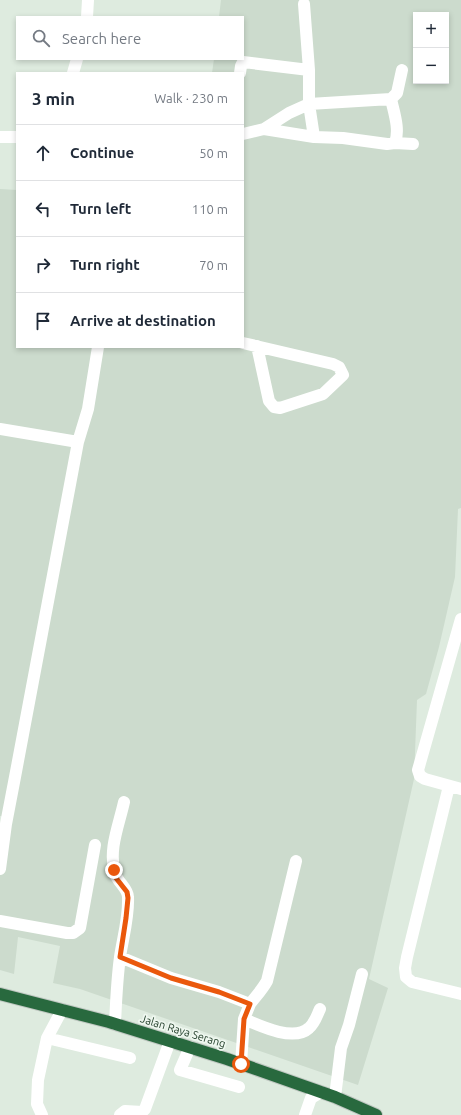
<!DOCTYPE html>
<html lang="en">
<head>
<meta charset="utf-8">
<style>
	:root { --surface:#fff; --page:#f6f6f7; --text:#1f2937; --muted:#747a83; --line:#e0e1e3 }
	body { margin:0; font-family:Ubuntu,sans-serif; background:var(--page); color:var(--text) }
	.controls { position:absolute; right:12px; top:12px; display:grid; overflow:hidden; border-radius:0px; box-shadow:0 2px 6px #0003 }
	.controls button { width:36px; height:36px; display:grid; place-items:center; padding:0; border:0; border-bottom:1px solid var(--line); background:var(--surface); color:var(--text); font:20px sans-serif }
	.stop { position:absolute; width:12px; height:12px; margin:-9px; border:3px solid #ea580c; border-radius:50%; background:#fff }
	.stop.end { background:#ea580c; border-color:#fff; box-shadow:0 1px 4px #0008 }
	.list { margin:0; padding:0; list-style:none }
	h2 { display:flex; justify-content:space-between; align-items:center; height:52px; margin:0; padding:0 16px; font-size:17px }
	h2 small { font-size:13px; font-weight:400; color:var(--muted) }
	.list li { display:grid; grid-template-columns:26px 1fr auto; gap:12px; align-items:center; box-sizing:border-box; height:56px; padding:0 16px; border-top:1px solid var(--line) }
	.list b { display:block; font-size:15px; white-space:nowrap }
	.list em { font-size:13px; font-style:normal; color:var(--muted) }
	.icon { flex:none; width:22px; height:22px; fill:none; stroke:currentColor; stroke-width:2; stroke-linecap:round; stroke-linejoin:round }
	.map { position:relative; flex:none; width:461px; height:1115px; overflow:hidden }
	.search { position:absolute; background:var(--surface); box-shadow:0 2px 6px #0003; left:16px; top:16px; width:228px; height:44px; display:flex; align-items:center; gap:10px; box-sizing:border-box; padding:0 14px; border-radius:0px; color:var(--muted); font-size:15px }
	.panel { position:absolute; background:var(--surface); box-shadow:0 2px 6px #0003; left:16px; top:72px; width:228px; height:276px; border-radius:0px }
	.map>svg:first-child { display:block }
	.built { fill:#ccdbcd; fill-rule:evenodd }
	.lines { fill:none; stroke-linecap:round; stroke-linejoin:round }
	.highway-casing { stroke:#c0c8c2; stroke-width:14 }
	.minor { stroke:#fff; stroke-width:12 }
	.highway { stroke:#28693e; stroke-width:12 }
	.route { stroke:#ea580c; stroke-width:5 }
	.labels { text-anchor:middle; stroke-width:3.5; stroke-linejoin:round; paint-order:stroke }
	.street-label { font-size:11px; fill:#1e3b26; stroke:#eef7ef }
</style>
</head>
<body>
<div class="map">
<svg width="461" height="1115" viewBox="0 0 461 1115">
	<rect width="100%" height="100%" fill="#deebdf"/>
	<path class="built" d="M221,0h240v508l-3,1 -3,68 -16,70 -13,47 -9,6 -3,79 -45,200 19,9 -30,97 -278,-96 -27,-6 7,-37 -42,-9 -4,37 -14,-4v-97l8,-56 -8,-1v-627l17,1v157h226v-274h-31l2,-14h29v-42h-24zM416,15h30v66h-30z"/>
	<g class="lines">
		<defs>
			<path id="highway" d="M0,994l109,28 118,37 108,38 41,18"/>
		</defs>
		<use href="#highway" class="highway-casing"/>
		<path class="minor" d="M304,4l5,66
			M87,17l1,-17
			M73,73l4,-14
			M240,73l1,-7 2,-4 66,8v34l5,33
			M264,129l50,8 29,1 44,6 8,-1c5,-14 -1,-30 -4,-44
			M243,134l21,-5 25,-16 20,-9 82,-5 6,-6 5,-23
			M0,137h17
			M395,143l18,1
			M243,343l90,21 6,3 4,8 -20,19 -43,14 -6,-1 -5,-6 -12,-55
			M0,429l78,13
			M461,619l-43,151 2,6 5,3 36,10
			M449,786l-42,171 -2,11 1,9 6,5 49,12
			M0,869l6,-45 9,-47 63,-335 10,-33 10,-62
			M0,921l67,12h6l7,-5 15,-83
			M120,957l51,21 48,14 31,12 -6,15 -3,45
			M250,1004c6,-8 12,-14 17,-23l29,-120
			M244,1019c16,7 50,23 65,9 6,-5 8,-13 11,-19
			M115,1024c1,-23 2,-45 5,-67 3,-20 9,-40 8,-60 0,-9 -11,-15 -13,-24 -7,-23 4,-48 9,-71
			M47,1038l83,20
			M190,1047l-10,23 59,17
			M335,1097l6,-49 8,-23 13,-51
			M42,1115l-5,-11 1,-24 9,-42 15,-28
			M120,1115l5,-4 17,1 3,-3 25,-68
			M305,1115l6,-17 10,-6"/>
		<use href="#highway" class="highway"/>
	</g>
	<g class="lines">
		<path class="route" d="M114,870l2,8 11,14 1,6 -2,20 -6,39 51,21 48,14 31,12 -6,15 -3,45"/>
	</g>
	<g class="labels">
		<g class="street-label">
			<text transform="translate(183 1031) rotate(17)" y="4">Jalan Raya Serang</text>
		</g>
	</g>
</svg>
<div class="controls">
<button>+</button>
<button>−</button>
</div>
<div class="stop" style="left:241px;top:1064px"></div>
<div class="stop end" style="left:114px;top:870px"></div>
<div class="search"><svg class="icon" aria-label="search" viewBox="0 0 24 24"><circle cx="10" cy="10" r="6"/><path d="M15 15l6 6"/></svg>Search here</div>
<section class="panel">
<h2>3 min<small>Walk · 230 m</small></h2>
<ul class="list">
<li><svg class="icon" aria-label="ahead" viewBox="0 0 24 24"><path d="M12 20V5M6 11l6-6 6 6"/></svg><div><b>Continue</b></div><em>50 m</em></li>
<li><svg class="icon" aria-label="left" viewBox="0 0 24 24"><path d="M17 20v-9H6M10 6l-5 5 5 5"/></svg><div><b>Turn left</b></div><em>110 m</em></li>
<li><svg class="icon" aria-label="right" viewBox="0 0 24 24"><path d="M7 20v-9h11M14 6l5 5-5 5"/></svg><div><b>Turn right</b></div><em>70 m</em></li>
<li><svg class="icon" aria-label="arrive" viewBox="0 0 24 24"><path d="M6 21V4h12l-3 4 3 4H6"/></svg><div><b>Arrive at destination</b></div></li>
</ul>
</section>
</div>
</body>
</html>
